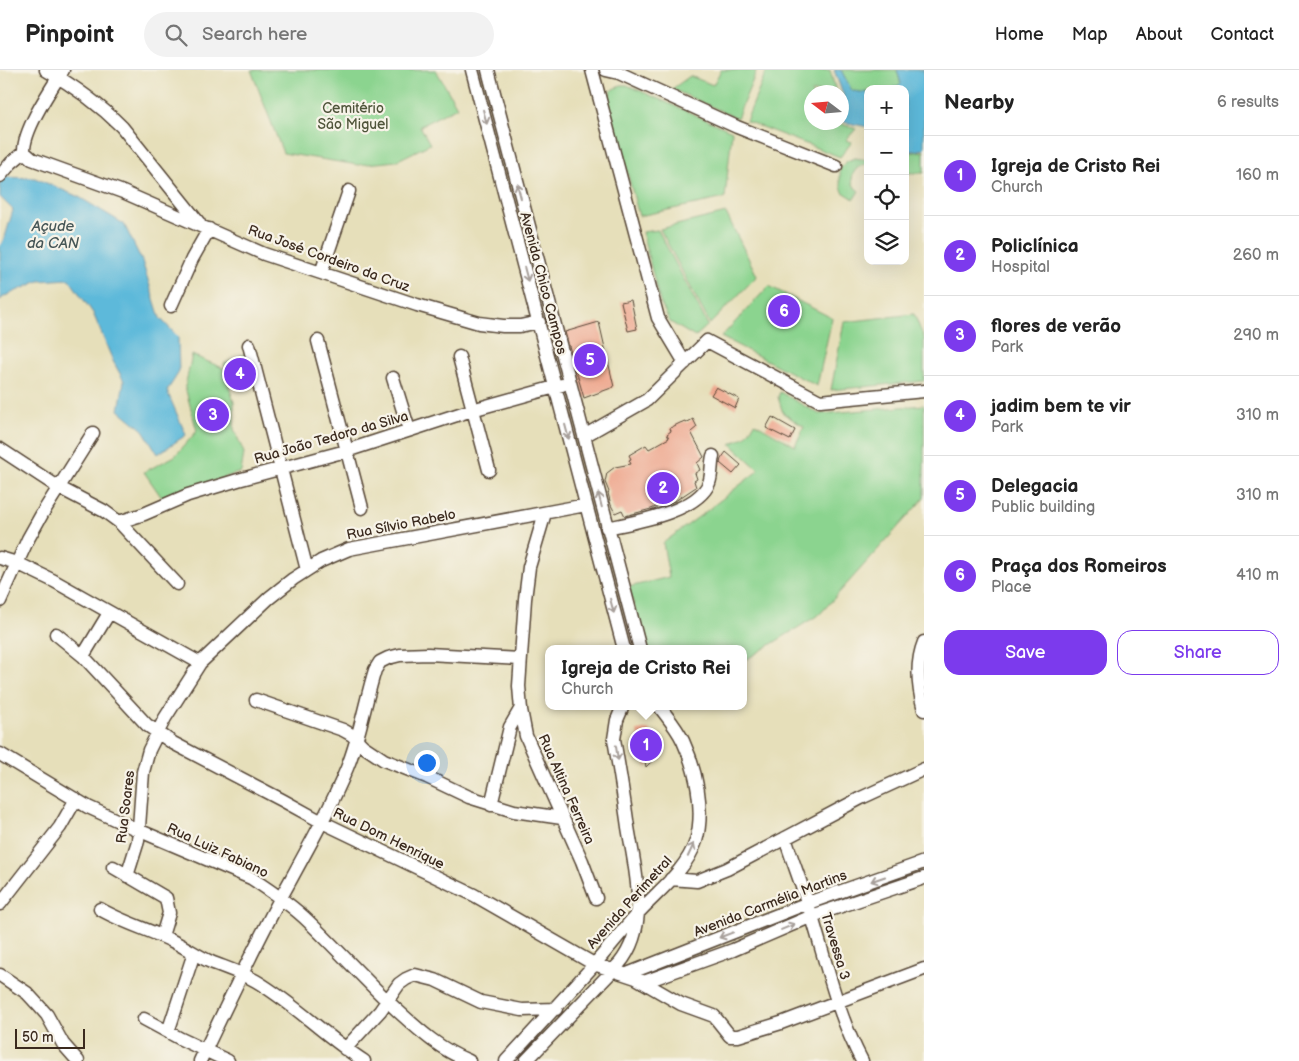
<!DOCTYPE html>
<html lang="en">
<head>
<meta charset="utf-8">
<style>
	:root { --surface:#fff; --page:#f2f2f2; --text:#222; --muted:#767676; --line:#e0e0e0; --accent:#7c3aed }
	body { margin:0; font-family:"Balsamiq Sans",sans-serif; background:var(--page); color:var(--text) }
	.controls { position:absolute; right:15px; top:15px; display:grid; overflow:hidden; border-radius:10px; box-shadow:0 5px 20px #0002 }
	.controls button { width:45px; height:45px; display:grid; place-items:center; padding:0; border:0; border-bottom:1px solid var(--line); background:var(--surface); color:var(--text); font:25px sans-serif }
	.compass { position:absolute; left:804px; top:15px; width:45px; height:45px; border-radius:50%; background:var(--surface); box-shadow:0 5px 20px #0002; rotate:286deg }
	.scale { position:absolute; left:15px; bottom:12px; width:70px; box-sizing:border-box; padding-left:5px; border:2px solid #3b2a1e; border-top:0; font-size:14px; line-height:18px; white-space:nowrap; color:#3b2a1e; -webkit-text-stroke:4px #f7f3e8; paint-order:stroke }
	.you { position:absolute; left:426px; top:692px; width:18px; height:18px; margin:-12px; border:4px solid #fff; border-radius:50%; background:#1a73e8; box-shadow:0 0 0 8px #1a73e833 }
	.badge { display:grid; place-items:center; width:32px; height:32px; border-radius:50%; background:var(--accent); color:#fff; font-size:16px; font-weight:700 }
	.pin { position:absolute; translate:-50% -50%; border:2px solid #fff; box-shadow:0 1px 5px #0006 }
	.popup { position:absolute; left:545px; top:575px; width:202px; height:65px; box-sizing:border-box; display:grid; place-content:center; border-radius:10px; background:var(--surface); filter:drop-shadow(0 1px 4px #0005); font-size:16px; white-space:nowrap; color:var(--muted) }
	.popup b { font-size:19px; color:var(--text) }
	.popup::after { content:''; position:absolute; left:50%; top:100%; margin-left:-10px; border:10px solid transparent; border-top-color:var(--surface) }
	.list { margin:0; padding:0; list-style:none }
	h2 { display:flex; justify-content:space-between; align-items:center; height:65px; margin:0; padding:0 20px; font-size:21px }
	h2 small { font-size:16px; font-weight:400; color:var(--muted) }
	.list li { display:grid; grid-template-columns:32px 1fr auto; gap:15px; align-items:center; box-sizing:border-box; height:80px; padding:0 20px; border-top:1px solid var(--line) }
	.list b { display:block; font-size:19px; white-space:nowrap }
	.list p { margin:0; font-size:16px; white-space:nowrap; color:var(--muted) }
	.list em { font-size:16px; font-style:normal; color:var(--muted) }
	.actions { display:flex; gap:10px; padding:15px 20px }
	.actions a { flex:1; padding:11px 0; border:1px solid var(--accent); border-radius:15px; text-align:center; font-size:18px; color:var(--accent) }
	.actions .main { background:var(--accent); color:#fff }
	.icon { flex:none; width:28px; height:28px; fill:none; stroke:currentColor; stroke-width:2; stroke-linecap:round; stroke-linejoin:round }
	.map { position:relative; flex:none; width:924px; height:991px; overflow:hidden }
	header { display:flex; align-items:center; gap:30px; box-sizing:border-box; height:70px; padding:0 25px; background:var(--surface); border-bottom:1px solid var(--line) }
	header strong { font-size:24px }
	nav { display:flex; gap:28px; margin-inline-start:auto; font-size:18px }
	.search { width:350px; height:45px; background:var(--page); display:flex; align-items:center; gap:12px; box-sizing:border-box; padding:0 18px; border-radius:28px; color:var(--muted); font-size:19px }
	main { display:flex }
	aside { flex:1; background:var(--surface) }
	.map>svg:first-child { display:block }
	.green { fill:#8bd48f; stroke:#637f56 }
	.water { fill:#5db9da; stroke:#4c727c }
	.building { fill:#eea68c }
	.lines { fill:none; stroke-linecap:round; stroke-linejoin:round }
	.minor-casing { stroke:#554535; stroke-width:15 }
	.minor { stroke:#fff; stroke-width:12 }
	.oneway { stroke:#a79f9a }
	.labels { text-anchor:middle; stroke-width:4.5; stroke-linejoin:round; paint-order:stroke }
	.park-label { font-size:14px; fill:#4f543a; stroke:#f7f3e8 }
	.street-label { font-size:14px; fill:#3b2a1e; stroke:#f7f3e8 }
	.water-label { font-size:15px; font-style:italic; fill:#455556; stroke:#f7f3e8 }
</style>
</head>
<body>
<header>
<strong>Pinpoint</strong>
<div class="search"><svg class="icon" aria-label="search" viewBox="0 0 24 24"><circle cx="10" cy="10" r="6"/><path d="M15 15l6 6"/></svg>Search here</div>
<nav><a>Home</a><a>Map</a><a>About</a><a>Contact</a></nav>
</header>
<main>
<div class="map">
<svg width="924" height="991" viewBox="0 0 924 991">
	<rect width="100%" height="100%" fill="#f7f3e8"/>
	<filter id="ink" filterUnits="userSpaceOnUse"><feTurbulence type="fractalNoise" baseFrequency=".02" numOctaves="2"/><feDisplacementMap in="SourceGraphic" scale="10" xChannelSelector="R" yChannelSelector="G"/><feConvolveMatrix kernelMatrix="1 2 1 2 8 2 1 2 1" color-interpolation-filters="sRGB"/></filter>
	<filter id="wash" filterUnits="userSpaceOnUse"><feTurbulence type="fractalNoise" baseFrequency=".0096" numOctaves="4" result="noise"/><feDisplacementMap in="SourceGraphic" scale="20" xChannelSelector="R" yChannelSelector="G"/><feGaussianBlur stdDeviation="1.12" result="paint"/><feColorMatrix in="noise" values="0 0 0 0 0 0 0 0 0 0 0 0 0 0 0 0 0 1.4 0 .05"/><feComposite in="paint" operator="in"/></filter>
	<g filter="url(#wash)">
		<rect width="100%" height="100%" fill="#e6dfba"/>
		<path class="green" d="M251,0h185l21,37 -37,19 10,18 -34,17 -38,4 -75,-12z
			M721,0h36l-20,48 -65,-29 18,-13 23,9z
			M767,0h63l6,22h-24v30l27,1 17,6 -10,11 6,2 -12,15 -94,-36z
			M841,0h56l4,15 -11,4h-22v4l-16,-2z
			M621,15h6l105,46 -7,67 -86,18 -31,-115 3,-10z
			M924,81v22h-19v-20z
			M855,88l13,2v4c-15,1 -22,18 -9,27l-5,8 -11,-7 -3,-10v-13l7,-8z
			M726,143l31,63 -47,48 -50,-95z
			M658,160l50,95 -13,12 -25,-15 -10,-20 -18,-70z
			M769,216l63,32 -15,68 -96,-49z
			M914,244l10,24v43l-93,9 13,-68z
			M250,281l4,32 -24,1 -6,-20z
			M192,285l31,13 11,34v27l10,24 -3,19 -79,26 -18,-26 31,-16 22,-25 -12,-44z
			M780,322l39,22 105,-9v93l-104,116 -76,47v-12h-99l-16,-62 40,-10 -6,-34 41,-30 55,-43 -28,-26 15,-8 9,-13 40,23 9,-19 -21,-14 -5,-16z"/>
		<path class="water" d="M834,0h7l11,21 16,2v34l-24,-5 -2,-3v-18l2,-4z
			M897,0h27v79l-9,2h-10v-62h-15l11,-5z
			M0,107l35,1 44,19 45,27 18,37 18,57 18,19 1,35 -12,19 19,44 -28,19 -15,-24 -24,-20 5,-29 -11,-20 -20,-48 -24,-34 -30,2 -34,15 -5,4v-54l5,-9 8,-27 -13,-13z"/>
		<g id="blocks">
			<path class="building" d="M631,230l6,29 -9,2 -7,-29z
				M599,252l15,65 -30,11 -19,-66z
				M716,317l23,12 -4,9 -24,-13z
				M772,347l23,13 -5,10 -24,-12z
				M693,349l4,8 -6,5 13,25 -7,6 3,7 -5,3 2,6 -3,2 2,6 -21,14 -6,2 -1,-1 -17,7 -26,7 -3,-6 -7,3 -4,-8 -3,-12 1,-1 -4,-10 2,-9 8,-6 16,-3 -2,-4 2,-1 -2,-4 17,-10 3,4 20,-11 -2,-4 4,-3 -1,-3 10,-5 5,-2 1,2z
				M726,382l15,13 -8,9 -13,-11 1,-4z
				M649,659l6,29 -9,9 -1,-6 -3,-1 -5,-29z"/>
		</g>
	</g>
	<g filter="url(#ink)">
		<use href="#blocks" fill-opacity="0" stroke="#554535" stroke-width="1"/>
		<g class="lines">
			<defs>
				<path id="minor" d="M46,0c28,16 53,34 76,57l77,96
					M63,0c-12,19 -40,60 -39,82l8,7 91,33 141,62 153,51 62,18 24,3h17l19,-4
					M472,0l152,579
					M488,0l152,579
					M592,0l66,248 27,45
					M606,0l13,3 118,54 99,39
					M0,106l11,-13 13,-11
					M321,203l28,-82
					M171,236l21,-47 17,-30
					M318,271l44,167
					M249,275l58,225
					M459,287l30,113
					M393,308l16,52
					M584,366l63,-36 60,-59 113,60 104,-10
					M0,379l58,38 46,24 15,11 58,62
					M545,443l-16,54 -4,32 -6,87 2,24 5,26 56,125 14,37
					M119,452l25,-8 44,-19 50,-15 108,-29 126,-41 90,-25
					M607,458c28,-6 90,-16 102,-45 3,-7 2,-19 4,-27
					M0,488l17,5 37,18 146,82
					M0,531l28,-62 14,-25 51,-81
					M56,564l27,22 64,69 26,18 109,57 40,22 152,73 120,69 42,14 45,26 33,12 16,20h8l43,-13 143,-54
					M924,572c-9,22 -6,46 0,68
					M83,586l26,-43
					M256,630l87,30 9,5 11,11 21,14 43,17 42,20 45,14 48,7
					M0,684l88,53 50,23 113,48c20,13 41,27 58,44 30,29 58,60 89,89 22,20 43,39 71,50
					M491,735l19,-78 11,-19
					M785,768c9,27 19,53 27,79 15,49 26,99 50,144
					M113,797l53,31 3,15 -7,23
					M127,806l11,-35 5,-69 6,-22 16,-32 35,-55 69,-65 24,-19 28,-18 28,-12 237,-44
					M671,809l26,2 30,-12 134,-71 63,-29
					M0,834l60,-77 16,-28
					M100,839c22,13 47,20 70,31 14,6 27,16 41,22 15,6 31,11 45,19 39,23 70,56 108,80
					M627,904l181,-71 116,-41
					M0,905l27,18 12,13 8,9 16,29 15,17
					M644,912l89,-32 79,-34 112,-38
					M144,949l37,20 47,22
					M168,962l26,-79
					M345,979l35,-38 19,-27 7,-5 9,-4 20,5 46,22 41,8 34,-1
					M200,991c26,-54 51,-108 79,-160 24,-44 49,-87 68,-133 13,-32 18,-66 28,-98l5,-8 8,-4 12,-3 28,-1 92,5
					M506,991c29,-31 58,-63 87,-95 15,-17 29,-35 44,-52 21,-23 49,-43 59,-73 9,-31 0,-72 -13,-100 -6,-13 -15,-23 -24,-35
					M526,991l93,-97c32,-38 16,-94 9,-137 -4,-29 -9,-59 -14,-88l3,-19 6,-14"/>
			</defs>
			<use href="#minor" class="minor-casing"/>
			<use href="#minor" class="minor"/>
		</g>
		<defs><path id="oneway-shaft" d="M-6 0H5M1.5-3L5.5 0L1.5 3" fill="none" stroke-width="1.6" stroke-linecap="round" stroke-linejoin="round" transform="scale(1.25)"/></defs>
		<g class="oneway">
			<use href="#oneway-shaft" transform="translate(485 47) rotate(75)"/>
			<use href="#oneway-shaft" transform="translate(519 121) rotate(-105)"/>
			<use href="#oneway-shaft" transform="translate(526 204) rotate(75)"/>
			<use href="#oneway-shaft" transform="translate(567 362) rotate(75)"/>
			<use href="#oneway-shaft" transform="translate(600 430) rotate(-104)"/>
			<use href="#oneway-shaft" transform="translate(612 536) rotate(75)"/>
			<use href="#oneway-shaft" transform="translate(617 683) rotate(81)"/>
			<use href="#oneway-shaft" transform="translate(691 780) rotate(-65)"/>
			<use href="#oneway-shaft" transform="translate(878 809) rotate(161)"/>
			<use href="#oneway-shaft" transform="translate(788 857) rotate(-23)"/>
			<use href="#oneway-shaft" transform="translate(726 865) rotate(159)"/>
		</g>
	</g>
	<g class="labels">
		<g class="park-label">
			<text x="353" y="43">Cemitério<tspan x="353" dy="16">São Miguel</tspan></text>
		</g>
		<g class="street-label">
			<text transform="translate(329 188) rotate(20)" y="5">Rua José Cordeiro da Cruz</text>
			<text transform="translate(544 213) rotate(75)" y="5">Avenida Chico Campos</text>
			<text transform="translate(331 367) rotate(-16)" y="5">Rua João Tedoro da Silva</text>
			<text transform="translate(401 454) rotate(-11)" y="5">Rua Sílvio Rabelo</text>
			<text transform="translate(567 719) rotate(66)" y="5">Rua Altina Ferreira</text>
			<text transform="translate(125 737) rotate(-83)" y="5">Rua Soares</text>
			<text transform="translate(389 768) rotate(26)" y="5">Rua Dom Henrique</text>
			<text transform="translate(218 780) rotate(25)" y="5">Rua Luiz Fabiano</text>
			<text transform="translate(629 832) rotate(-48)" y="5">Avenida Perimetral</text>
			<text transform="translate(770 833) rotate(-21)" y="5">Avenida Carmélia Martins</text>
			<text transform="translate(836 876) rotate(73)" y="5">Travessa 3</text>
		</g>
		<g class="water-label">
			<text x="53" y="161">Açude<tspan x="53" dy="17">da CAN</tspan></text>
		</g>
	</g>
</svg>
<div class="controls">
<button>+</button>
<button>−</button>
<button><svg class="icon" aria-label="locate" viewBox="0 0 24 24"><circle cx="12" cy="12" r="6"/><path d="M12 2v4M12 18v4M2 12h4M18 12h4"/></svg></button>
<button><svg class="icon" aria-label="layers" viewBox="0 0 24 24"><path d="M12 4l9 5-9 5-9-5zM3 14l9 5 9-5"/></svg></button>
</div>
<svg class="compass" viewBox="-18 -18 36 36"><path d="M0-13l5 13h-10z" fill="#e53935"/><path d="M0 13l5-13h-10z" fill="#767676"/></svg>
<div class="scale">50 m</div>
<div class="you"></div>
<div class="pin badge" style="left:646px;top:675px">1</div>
<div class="popup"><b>Igreja de Cristo Rei</b>Church</div>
<div class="pin badge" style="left:663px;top:418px">2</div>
<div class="pin badge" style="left:213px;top:345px">3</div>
<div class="pin badge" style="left:240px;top:304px">4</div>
<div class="pin badge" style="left:590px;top:290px">5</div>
<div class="pin badge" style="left:784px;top:241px">6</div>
</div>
<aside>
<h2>Nearby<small>6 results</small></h2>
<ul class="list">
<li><span class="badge">1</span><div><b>Igreja de Cristo Rei</b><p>Church</p></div><em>160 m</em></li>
<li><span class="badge">2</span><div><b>Policlínica</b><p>Hospital</p></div><em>260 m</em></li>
<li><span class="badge">3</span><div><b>flores de verão</b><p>Park</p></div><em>290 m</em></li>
<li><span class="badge">4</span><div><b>jadim bem te vir</b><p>Park</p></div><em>310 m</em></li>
<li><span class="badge">5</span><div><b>Delegacia</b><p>Public building</p></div><em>310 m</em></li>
<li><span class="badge">6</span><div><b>Praça dos Romeiros</b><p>Place</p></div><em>410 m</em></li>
</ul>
<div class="actions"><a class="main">Save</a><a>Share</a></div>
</aside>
</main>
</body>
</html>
